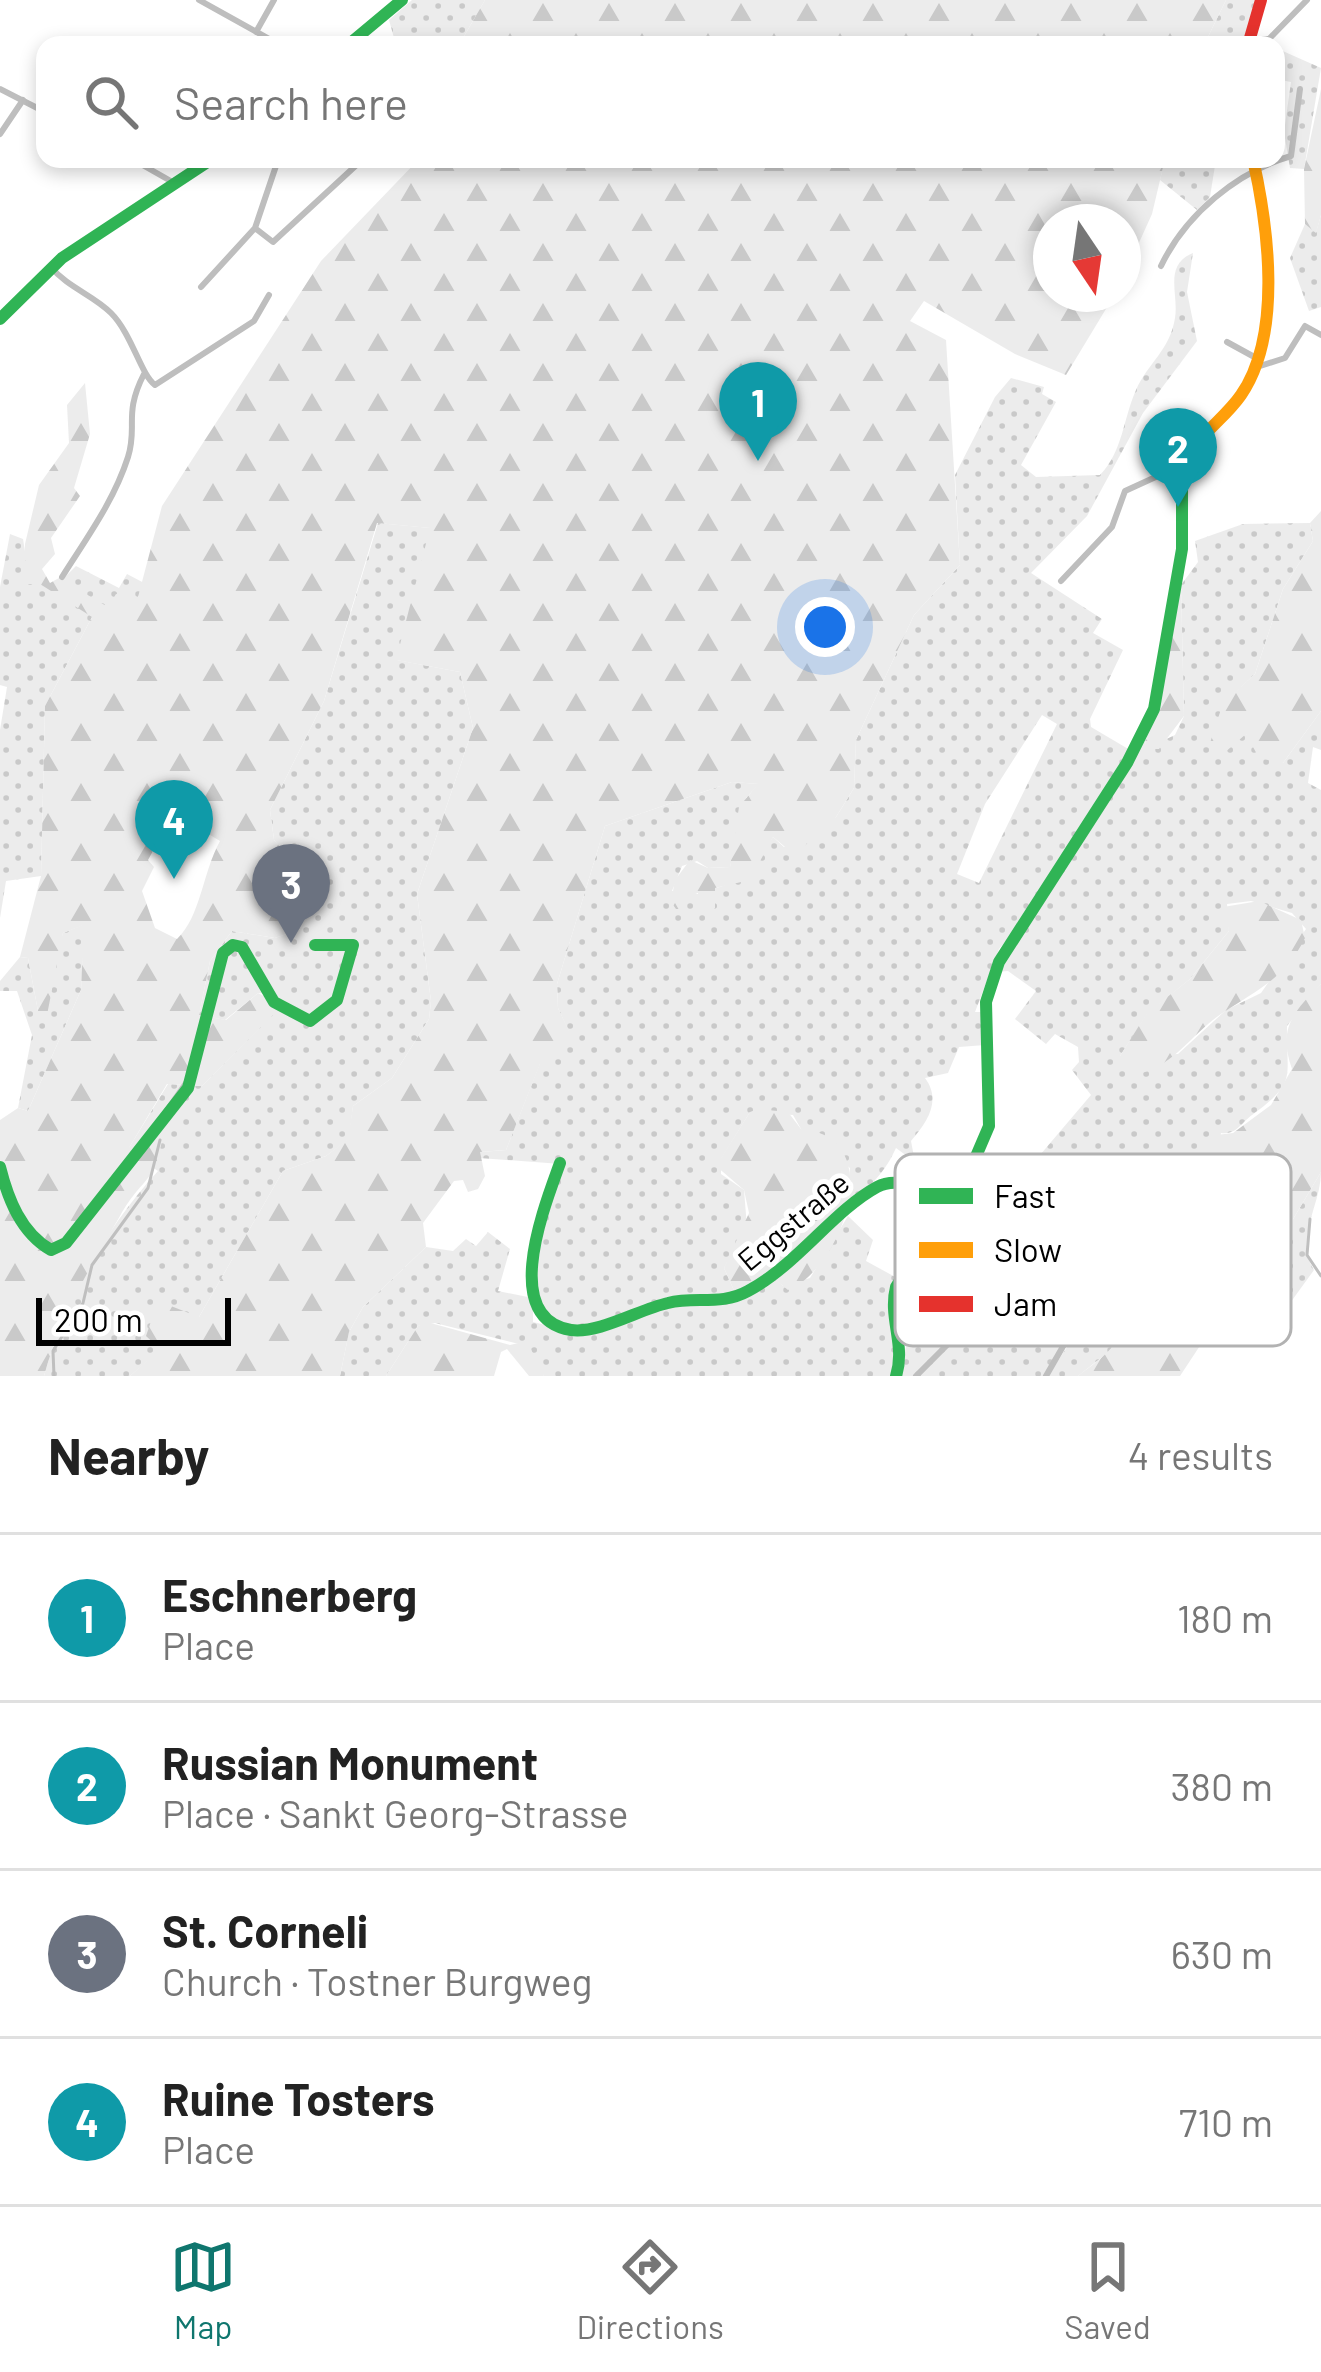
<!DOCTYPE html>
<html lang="en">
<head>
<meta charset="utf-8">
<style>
	:root { --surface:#fff; --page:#f6f6f6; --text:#222; --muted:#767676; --line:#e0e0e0; --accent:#0f766e }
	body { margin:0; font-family:Barlow,sans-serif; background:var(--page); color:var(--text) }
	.compass { position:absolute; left:1033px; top:204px; width:108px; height:108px; border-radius:50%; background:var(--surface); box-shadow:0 6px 18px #0003; rotate:167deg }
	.scale { position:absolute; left:36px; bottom:30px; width:195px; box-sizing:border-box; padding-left:12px; border:6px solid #000; border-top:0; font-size:33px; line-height:42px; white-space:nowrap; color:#000; -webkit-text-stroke:9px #fff; paint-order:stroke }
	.you { position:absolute; left:825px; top:627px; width:42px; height:42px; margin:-30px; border:9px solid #fff; border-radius:50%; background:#1a73e8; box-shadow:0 0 0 18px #1a73e833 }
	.badge { display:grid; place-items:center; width:78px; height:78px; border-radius:50%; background:var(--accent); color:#fff; font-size:39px; font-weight:700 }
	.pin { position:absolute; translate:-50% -99px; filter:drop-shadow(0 3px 6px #0008) }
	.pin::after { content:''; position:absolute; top:63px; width:42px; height:36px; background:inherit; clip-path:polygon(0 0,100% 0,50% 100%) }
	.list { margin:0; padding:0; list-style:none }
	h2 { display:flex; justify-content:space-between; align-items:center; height:156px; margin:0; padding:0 48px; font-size:51px }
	h2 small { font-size:39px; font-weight:400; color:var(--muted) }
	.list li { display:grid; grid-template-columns:78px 1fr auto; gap:36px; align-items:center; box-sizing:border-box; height:168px; padding:0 48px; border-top:3px solid var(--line) }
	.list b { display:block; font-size:45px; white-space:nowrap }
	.list p { margin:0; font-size:39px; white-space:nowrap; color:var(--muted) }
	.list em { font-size:39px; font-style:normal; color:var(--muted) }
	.icon { flex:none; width:66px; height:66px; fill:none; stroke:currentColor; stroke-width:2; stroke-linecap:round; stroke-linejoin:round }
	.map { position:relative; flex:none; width:1321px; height:1376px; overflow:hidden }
	.search { position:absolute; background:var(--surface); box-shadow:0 6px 18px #0003; left:36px; right:36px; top:36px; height:132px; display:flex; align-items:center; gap:30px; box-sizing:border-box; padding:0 42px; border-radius:24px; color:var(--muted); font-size:45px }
	.sheet { height:828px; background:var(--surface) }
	nav { display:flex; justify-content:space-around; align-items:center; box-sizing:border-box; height:168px; border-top:3px solid var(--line); background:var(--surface); font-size:33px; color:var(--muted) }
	nav a { display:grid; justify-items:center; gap:6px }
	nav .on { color:var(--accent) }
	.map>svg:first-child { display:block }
	.grass { fill:url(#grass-dots); fill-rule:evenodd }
	.forest { fill:url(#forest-firs); fill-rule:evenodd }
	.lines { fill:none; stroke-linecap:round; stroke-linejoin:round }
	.stream { stroke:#bfbfbf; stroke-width:3 }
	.street { stroke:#bebebe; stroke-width:6 }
	.fast { stroke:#30b455; stroke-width:12 }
	.slow { stroke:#ff9f0a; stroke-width:12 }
	.jam { stroke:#e5322d; stroke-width:12 }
	.labels { text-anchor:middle; stroke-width:10; stroke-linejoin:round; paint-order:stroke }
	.street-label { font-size:30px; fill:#000; stroke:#fff }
	.key { fill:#fff; stroke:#b2b2b2; stroke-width:3 }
	.key-label { font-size:33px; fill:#000 }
</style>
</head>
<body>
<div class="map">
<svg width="1321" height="1376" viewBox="0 0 1321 1376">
	<defs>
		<pattern id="grass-dots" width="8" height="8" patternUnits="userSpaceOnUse" patternTransform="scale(3)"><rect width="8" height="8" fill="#ececec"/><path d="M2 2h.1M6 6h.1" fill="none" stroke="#c9c9c9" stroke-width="1.8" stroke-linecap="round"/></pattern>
		<pattern id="forest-firs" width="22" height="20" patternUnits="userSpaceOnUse" patternTransform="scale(3)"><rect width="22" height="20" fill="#ececec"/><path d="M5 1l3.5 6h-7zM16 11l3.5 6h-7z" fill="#c9c9c9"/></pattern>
	</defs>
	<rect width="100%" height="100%" fill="#fff"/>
	<path class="grass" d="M412,0h73l-26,45h-63l-7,-25z
		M1226,0h30l-11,45h-41z
		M1276,48l45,20 -17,101 -14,-1 -6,-36 7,-50 -15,-3z
		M1165,159h51l-6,38 -13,13 -37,-30z
		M1321,215v92l-12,4 -19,-53 15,-34 11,8z
		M1193,253l-6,39 10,49 -54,72 -56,103 -56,57 71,46 -9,14 30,17 -33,69 1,8 39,23 -97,159 -34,40 -24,63h8l2,33 -26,2 -11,26 -23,5c17,23 2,44 -14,63l4,21 -19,-14c-15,33 -31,38 -50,65l4,-45 -49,-39 -8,-14 -43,-3 -29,47v15l23,16 3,37 -23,41 12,27 -14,5 -50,-2 -98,31 -36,-17 -1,-80 24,-68 -82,-6 1,-6 26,-2 34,-87 29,-31 -11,-24 -1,-24 48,-158 127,-44 27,2 -13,14 -16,69 -22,1 -11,-7 -15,5 -10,25h19l23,10 1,-13c32,-7 39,-24 58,-51l11,10 52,-30 18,-29 2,-48 58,-125 46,-50 -5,-90 40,-78 16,-19 33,9 -2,7 14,8 -35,63 15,12 64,-2c23,-24 23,-56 36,-85 12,-27 34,-40 39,-72 4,-24 -12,-53 18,-65zM1042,715l15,9 -78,159 -22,-9 28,-70z
		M378,523l53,5 -34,132 63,12 13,56 -56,166 14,107 -2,18 -37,59 -39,28 -4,33 -23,17 -43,15 -84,146 -69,59h-86c21,-76 61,-147 114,-205l-31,-20 41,-67 34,2 89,-90 -33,-3 -33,27 -26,-5 11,-54 22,-30 43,7 26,-9 1,-26 -15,-48 -13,-15 -4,-30 54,-109z
		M1310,523l3,18 -30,48 -28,85 -31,29 22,31 37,29 38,-52v39l-8,-3 -5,36 13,7v194l-34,42c-1,53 11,55 -35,89 -12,9 -16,20 -31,18l-4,21 -50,100 -4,22 -37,33 -4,25 -11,16 -33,26h-30l46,-70c33,2 25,-27 34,-48l11,4 13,-28 -10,-8 -1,-31 -12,8 -3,-7 -15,1 -16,-8 -21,30 14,17 -129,95 -45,45h-16l8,-29 -11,-50 32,-67 65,47 17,-20 -31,-29 113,-133 -19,-25 7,-8 -1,-15 -23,-13 -9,10 -31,-25 21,-28 -28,-20 -13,1 151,-233 -1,10 30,-14 9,-19 -3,-131 17,-23 -3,-21 48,-17zM1251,901l41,12 14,16 -45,64 -35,17 -48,44 -58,2 27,-42 43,-35 39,-48 -2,-27z
		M10,534l13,5c4,23 4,39 30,50l23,-23 43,22 8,-14 19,10 -8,13 -46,20 -47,89 -4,170 -35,5 -6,37v-188l7,-43 -7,-2v-98z
		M85,924l-4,66 -53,121 -10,-3 14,-73 -15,-44h-17v-10l20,-24 8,1 10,53 25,-78z
		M1321,1172c0,33 -27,67 -7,98l-47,65 -34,-32 31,-35z
		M848,1216l25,24 -7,21 31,17c-15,39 9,61 -5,98h-348l-25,-32 -84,-21 -17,3 -32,50h-46l9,-44 14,-25 63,-60 27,4 13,-12 10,7 12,-14 22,17 -12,42 35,7v24l41,10 98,-29 40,1 60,-28 11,10 27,-8z
		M1043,1276l26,18 7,-8 19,16 -50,74h-127l43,-42z"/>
	<path class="forest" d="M485,0h741l-22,45h-745z
		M1321,89v126l-5,18 -11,-9 -1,-55z
		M419,159h746l-13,55 -29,64v-56h-72v72h64l-49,81 -51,-21 -91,-53 -14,20 36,19 14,225 -46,50 -58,125 -2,48 -18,29 -37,34h-9l-17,-14 -23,43 -35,8v20l-9,9 -7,-9 -1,-15h-13l2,16h-11l-5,-7 4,-22 15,-20 18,8 22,-1 9,-60 19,-23 -26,-2 -127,44 -48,158 1,24 12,25 -17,29 -13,2 -34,86 -26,2 5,24 -7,13 -10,3 -5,-12 -9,1 -31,42 3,24 -63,60 -14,25 -9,44h-210l30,-27 -14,-13 12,-35 41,16 84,-146 43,-15 22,-17 5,-33 39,-28 37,-59 2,-18 -14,-107 56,-166 -13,-56 -64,-12 34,-132 -53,-5 -53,178 -54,109 4,30 13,15 15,48 -1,26 -26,9 -43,-7 -22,30 -11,54 27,5 32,-27 8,4 20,-15 6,14 -90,90 -35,-2 -38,64 35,-21c-8,60 -18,44 -44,89 -31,53 -60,101 -76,160h-44v-256l18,-12 10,3 53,-121 3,-65 -21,8 -16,82 -9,-4 -10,-53 -8,-1 21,-81 4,-170 47,-89 -52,-33h-15v-40l14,-59 30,-42 -2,-38 18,-22 5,51 -16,54 6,8 -29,42 4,16 -13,15 8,14 9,-5 49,29 8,-13 22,3 24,-91 159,-245zM192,824l28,17c-18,33 -19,75 -43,98l-22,-11 -13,-37 12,-24 -6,-7 6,-11 8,4 19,-16 -1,-8z
		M1321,511v200l-38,52 -24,-5 -13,-24 -23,20 -13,-11 13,-40 32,-29 28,-85 30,-48 -3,-18z
		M1181,585l3,131 -25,33h-15z
		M1259,901l42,19 4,18c-19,39 -47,52 -81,74 -30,19 -46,50 -82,61l-22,-17 27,-43 43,-34 39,-48 -6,-24z
		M1321,984v188l-57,96 -53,61 -31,47h-102c23,-18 47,-31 44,-63l41,-37 12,-48 42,-74 -9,-18 25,-3 38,-28 21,-36c-14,-40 0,-56 29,-85z
		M758,1109l30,3 13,17c89,7 41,140 -13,161l-20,-16 -32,21 -12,-27 25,-55 -5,-23 -28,-24 34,-54z
		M427,1322l83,23 17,-4 17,35h-15l-22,-27 -6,3 -7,24h-108l32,-50z"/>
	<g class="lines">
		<path class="stream" d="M198,1034l19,-73
			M162,1115l25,-36
			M1310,1219l-3,36 14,21
			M54,1376l-1,-25 30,-48 9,-38 56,-77 12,-48"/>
		<path class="street" d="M199,0l81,45
			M256,32l18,-32
			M1250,39h19l38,-39
			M0,89l45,23
			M0,134l23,-34
			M132,159l44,25
			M278,160l-23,68 18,14 90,-83
			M1161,266c25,-52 76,-94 130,-110l9,-67
			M51,267c16,20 42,28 60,46 21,21 30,62 44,72l99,-64 15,-26
			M201,287l54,-59
			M1227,342l31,17
			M1254,368l31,-10 20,-32 16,9
			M62,577c24,-38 52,-76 66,-120 10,-31 -5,-42 16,-83
			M1061,581l51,-54 13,-36 59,-27
			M916,1376l44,-44 178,-129 6,15 -23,53 -52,65 -23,40"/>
		<path class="fast" d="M348,45l54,-45
			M0,319l62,-61 150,-99
			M560,1163c-15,42 -61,156 11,167 28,4 69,-21 97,-27 27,-7 53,3 80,-12 49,-26 85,-80 129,-104 22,-12 49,4 69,13
			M0,1167c8,32 21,66 51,83l15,-7 122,-155 35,-135 10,-8 9,2 32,55 36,19 27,-21 16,-55h-38
			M896,1376c10,-31 -8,-58 0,-89l75,-119 18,-42 -3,-124 13,-40 128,-199 27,-54 28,-160v-73"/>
		<path class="slow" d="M1182,476c7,-37 39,-52 59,-81 42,-61 27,-169 12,-236"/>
		<path class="jam" d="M1248,45l13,-45"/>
	</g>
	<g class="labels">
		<g class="street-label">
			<text transform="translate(794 1222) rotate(-40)" y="10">Eggstraße</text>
		</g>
	</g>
	<rect x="895" y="1154" width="396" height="192" rx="18" class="key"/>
	<rect x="919" y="1188" width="54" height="16" fill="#30b455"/>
	<rect x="919" y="1242" width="54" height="16" fill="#ff9f0a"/>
	<rect x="919" y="1296" width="54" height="16" fill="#e5322d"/>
	<g class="key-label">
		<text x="994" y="1208">Fast</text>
		<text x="994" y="1262">Slow</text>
		<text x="994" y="1316">Jam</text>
	</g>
</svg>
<svg class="compass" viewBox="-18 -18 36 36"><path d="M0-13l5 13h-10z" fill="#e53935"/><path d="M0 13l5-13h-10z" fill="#767676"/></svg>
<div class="scale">200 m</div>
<div class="you"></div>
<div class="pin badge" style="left:758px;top:461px;background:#0f9aa8">1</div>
<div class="pin badge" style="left:1178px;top:507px;background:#0f9aa8">2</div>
<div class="pin badge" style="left:291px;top:943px;background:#6b7280">3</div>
<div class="pin badge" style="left:174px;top:879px;background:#0f9aa8">4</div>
<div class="search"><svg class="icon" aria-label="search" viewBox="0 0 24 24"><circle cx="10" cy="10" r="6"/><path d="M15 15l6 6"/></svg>Search here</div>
</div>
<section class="sheet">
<h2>Nearby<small>4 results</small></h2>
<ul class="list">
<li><span class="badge" style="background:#0f9aa8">1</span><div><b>Eschnerberg</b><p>Place</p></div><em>180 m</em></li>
<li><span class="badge" style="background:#0f9aa8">2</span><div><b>Russian Monument</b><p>Place · Sankt Georg-Strasse</p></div><em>380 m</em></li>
<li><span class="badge" style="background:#6b7280">3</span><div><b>St. Corneli</b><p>Church · Tostner Burgweg</p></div><em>630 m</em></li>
<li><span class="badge" style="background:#0f9aa8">4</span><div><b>Ruine Tosters</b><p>Place</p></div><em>710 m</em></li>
</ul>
</section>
<nav>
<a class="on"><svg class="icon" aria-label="map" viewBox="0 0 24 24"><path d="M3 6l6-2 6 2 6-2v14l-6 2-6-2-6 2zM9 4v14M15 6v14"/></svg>Map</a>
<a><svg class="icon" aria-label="directions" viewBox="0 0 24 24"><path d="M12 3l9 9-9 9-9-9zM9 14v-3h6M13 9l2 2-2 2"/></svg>Directions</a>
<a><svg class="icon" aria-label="saved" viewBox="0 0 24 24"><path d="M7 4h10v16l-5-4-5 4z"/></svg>Saved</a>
</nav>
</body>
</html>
